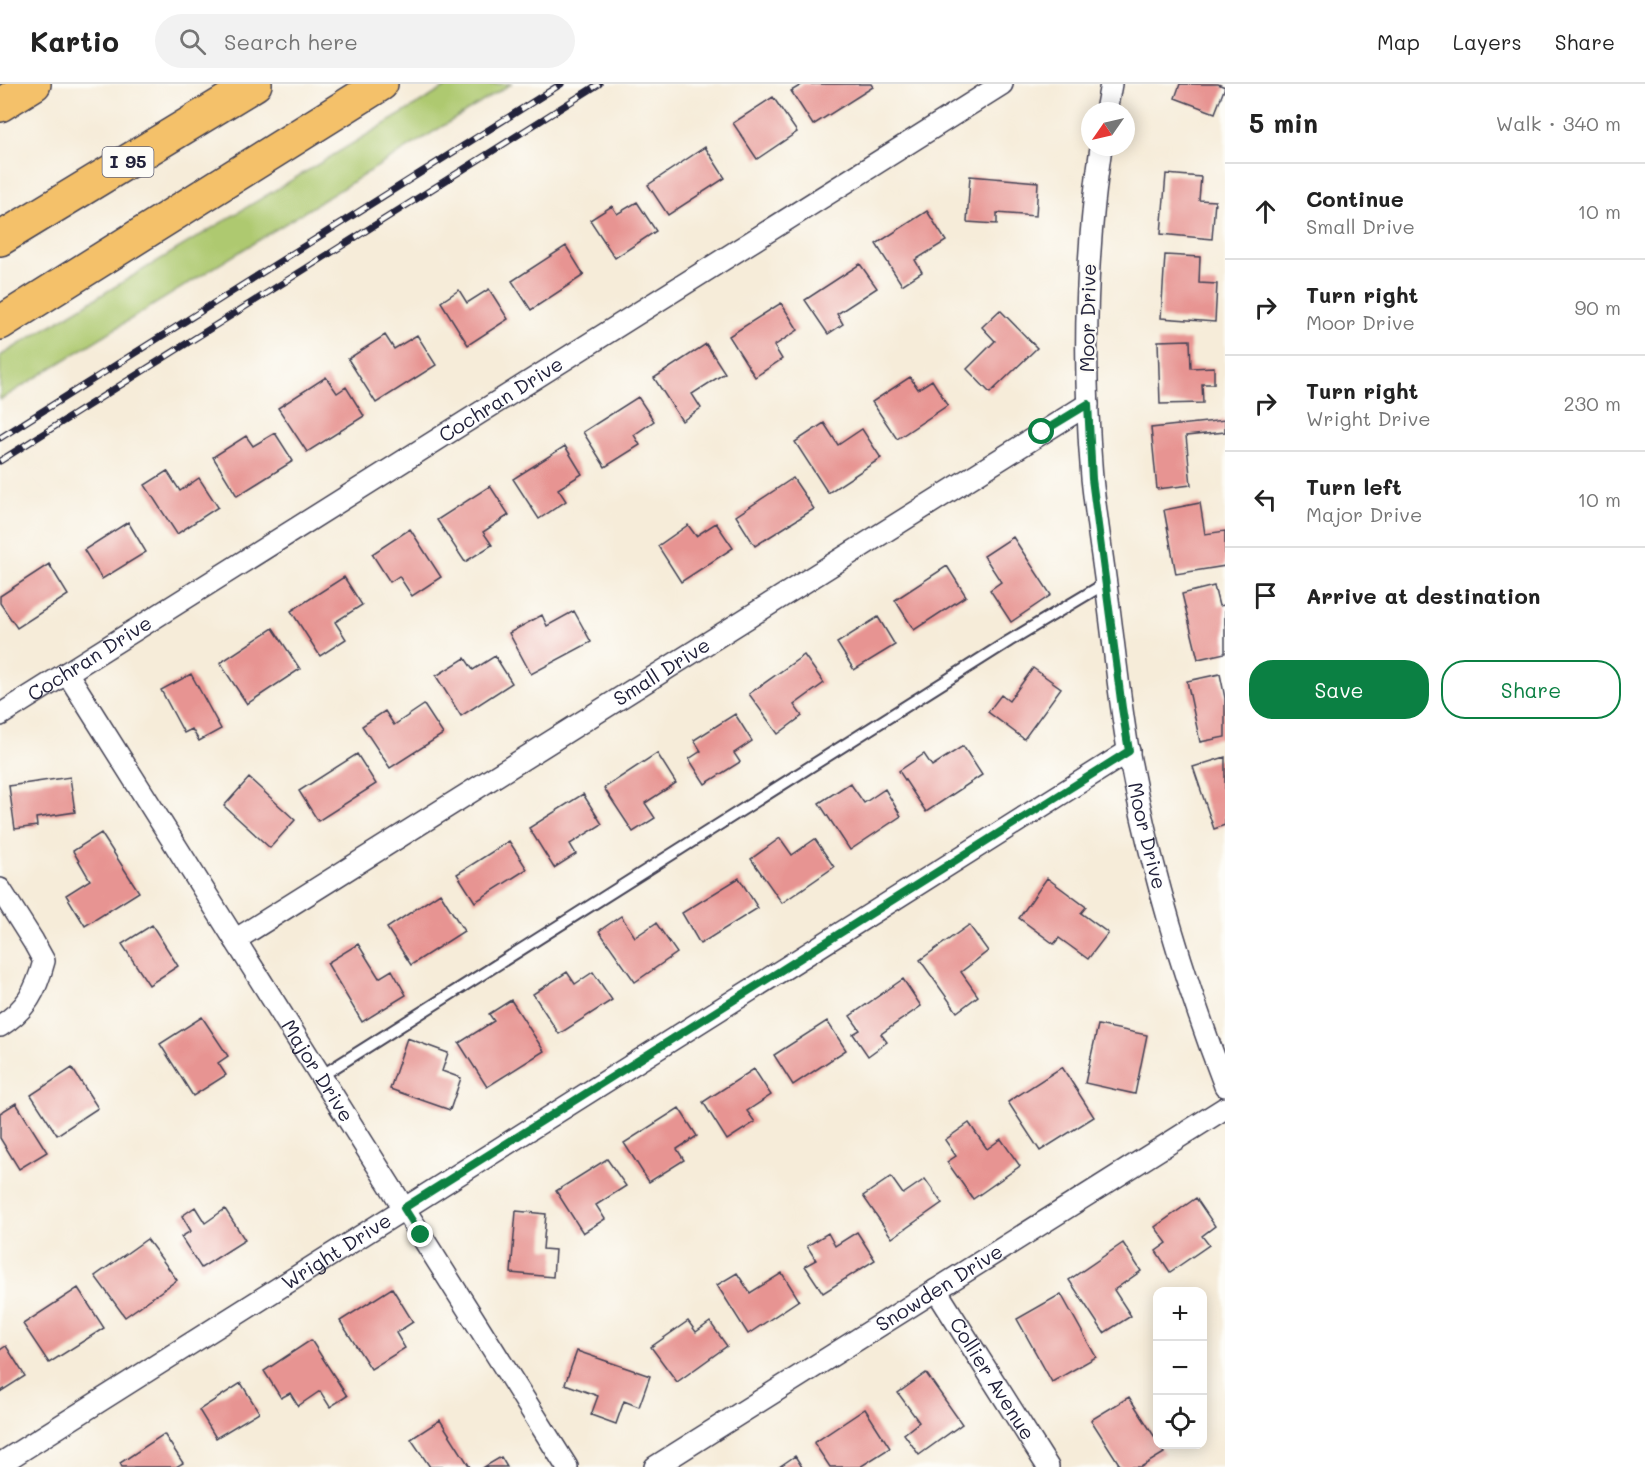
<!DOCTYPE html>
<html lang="en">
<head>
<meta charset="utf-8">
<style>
	:root { --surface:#fff; --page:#f2f2f2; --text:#222; --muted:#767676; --line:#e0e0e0; --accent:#0b8043 }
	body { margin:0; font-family:Mali,sans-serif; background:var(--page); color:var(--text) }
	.controls { position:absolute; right:18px; bottom:18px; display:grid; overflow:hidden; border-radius:12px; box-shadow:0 3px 15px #0003 }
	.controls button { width:54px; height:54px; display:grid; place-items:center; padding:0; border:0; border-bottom:2px solid var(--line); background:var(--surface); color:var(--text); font:30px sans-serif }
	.compass { position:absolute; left:1081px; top:18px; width:54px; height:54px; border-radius:50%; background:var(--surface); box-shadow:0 3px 15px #0003; rotate:236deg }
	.stop { position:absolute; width:18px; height:18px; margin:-14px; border:4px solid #0b8043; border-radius:50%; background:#fff }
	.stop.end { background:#0b8043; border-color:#fff; box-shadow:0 2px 6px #0008 }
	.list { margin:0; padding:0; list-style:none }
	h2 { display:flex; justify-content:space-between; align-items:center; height:78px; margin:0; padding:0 24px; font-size:26px }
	h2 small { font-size:20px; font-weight:400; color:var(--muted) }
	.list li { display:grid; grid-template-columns:39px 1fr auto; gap:18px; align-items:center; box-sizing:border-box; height:96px; padding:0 24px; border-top:2px solid var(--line) }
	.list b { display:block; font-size:22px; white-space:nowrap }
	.list p { margin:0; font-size:20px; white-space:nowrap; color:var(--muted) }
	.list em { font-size:20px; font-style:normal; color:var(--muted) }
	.actions { display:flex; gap:12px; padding:18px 24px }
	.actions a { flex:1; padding:14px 0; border:2px solid var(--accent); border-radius:24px; text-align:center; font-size:21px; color:var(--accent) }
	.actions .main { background:var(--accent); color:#fff }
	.icon { flex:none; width:33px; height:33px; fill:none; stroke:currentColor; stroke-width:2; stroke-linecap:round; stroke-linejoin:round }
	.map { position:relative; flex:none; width:1225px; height:1383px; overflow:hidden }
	header { display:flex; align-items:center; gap:36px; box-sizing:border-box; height:84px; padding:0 30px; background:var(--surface); border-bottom:2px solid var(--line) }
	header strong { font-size:28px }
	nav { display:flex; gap:33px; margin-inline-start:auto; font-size:21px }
	.search { width:420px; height:54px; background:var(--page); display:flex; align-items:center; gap:15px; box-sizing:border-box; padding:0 21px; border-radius:33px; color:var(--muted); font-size:22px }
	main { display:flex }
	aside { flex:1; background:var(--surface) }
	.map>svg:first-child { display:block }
	.green { fill:#aec970; stroke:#687656; stroke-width:1.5 }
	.building { fill:#e79492 }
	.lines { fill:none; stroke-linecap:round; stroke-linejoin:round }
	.lane-casing { stroke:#424053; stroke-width:14 }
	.street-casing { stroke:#424053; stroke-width:24 }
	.highway-casing { stroke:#424053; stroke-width:36 }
	.lane { stroke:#fff; stroke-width:10 }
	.street { stroke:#fff; stroke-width:21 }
	.highway { stroke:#f4c16a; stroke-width:33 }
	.rail-casing { stroke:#22223b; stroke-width:7 }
	.rail { stroke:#fdfcf7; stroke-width:4.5; stroke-dasharray:14; stroke-linecap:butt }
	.route { stroke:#0b8043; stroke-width:8 }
	.labels { text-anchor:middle; stroke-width:4.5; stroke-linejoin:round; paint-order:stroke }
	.shield { fill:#fdfcf7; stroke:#646373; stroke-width:1.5 }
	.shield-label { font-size:18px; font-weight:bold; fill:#22223b }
	.street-label { font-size:20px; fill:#22223b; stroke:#fdfcf7 }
</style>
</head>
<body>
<header>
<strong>Kartio</strong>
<div class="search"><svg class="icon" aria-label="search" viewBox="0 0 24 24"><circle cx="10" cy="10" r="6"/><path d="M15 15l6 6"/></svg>Search here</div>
<nav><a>Map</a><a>Layers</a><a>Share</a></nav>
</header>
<main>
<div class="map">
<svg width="1225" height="1383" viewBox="0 0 1225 1383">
	<rect width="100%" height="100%" fill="#fdfcf7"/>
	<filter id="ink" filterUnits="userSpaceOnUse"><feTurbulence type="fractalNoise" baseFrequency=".0167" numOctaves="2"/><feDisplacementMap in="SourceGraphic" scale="12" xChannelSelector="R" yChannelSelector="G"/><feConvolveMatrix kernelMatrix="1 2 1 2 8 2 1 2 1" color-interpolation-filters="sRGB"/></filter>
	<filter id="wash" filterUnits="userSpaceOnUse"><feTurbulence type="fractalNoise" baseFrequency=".008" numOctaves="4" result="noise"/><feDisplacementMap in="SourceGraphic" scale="24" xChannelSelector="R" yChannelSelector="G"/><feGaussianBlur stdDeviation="1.35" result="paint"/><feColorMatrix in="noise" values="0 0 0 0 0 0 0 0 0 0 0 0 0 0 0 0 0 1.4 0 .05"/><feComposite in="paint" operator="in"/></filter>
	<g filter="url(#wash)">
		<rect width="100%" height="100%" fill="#f6ecd9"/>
		<path class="green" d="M451,0h60l-511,316v-44z"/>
		<g id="blocks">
			<path class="building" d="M803,0h68l2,3 -60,38 -22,-34z
				M1180,0h38l7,3 -10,26 -40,-15z
				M773,13l24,35 -40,27 -24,-36z
				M705,63l20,31 -57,37 -20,-30z
				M1166,90l35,3 -2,23 16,1 -3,38 -51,-5z
				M970,92l68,6 -2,34 -39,-3v11l-30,-2z
				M637,118l19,29 -41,27 -25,-38 22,-14 5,8z
				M927,127l19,30 -31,19 7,12 -20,13 -26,-41z
				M566,162l18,29 -53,35 -19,-29z
				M1165,171l35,2 -1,26 18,1 -2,38 -54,-4z
				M860,180l17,24 -40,26 6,10 -15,10 -23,-34z
				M489,205l19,30 -40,26 -27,-43 18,-12 8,13z
				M781,219l17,27 -24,16 8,13 -27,18 -26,-41z
				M1000,226l37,38 -47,45 -23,-24 28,-28 -13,-14z
				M385,251l9,14 23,-14 19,30 -60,38 -28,-44z
				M1190,256l1,28 23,-1v17h-12l1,19 -43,1 -2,-63z
				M706,260l19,29 -33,21 9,14 -19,13 -28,-43z
				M326,293l11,16 9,-6 18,29 -57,36 -29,-44z
				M910,293l8,12 14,-9 16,25 -51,34 -25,-37z
				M638,313l16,24 -20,14 6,10 -35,22 -22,-35z
				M1225,336v12l-39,4 5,49 -34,4 -6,-61z
				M824,339l14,22 24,-16 19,29 -53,35 -33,-51z
				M275,349l18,28 -56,35 -24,-39 33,-21 7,10z
				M565,362l17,28 -24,15 8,12 -27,18 -26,-40z
				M167,387l13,20 19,-13 19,29 -41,27 -32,-49z
				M793,394l21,31 -59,37 -19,-30z
				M490,402l19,29 -26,17 9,13 -27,17 -28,-42z
				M1200,419l5,31 20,-3v35l-49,8 -12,-64z
				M128,438l18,30 -44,27 -18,-29z
				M716,439l17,25 -52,34 -23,-36 30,-21 8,11z
				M410,445l31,48 -29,19 -13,-20 -9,6 -18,-28z
				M1013,453l38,58 -40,27 -21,-32 11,-8 -17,-26z
				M49,480l19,31 -51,33 -17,-25v-7z
				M947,482l19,30 -52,34 -19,-30z
				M344,493l18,28 -27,17 11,17 -26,17 -29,-45z
				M1214,502l5,20 6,-1v48l-27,6 -16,-65z
				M574,527l17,31 -60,32 -22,-41 33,-18 5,11z
				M878,533l17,28 -41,25 -17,-27z
				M273,544l27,41 -53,35 -27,-41z
				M804,571l20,28 -30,22 8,11 -24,18 -29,-40z
				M495,572l17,27 -51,33 -25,-40 29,-18 8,12z
				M1033,584l28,20 -37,51 -36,-27 13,-17 8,6z
				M191,590l30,55 -22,12 -7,-12 -8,4 -23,-43z
				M1220,590l5,24v39l-25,5 -13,-61z
				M424,621l19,29 -53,34 -28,-42 23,-15 9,14z
				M735,630l17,27 -18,12 6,9 -35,22 -16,-25 12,-8 -7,-11z
				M963,662l19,29 -56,37 -27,-41 25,-17 8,12z
				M657,669l19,30 -31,20 10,15 -22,14 -29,-44z
				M357,670l19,30 -58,37 -19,-30z
				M1225,673v68l-11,4 -21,-62z
				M70,693l5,35 -39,6 1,8 -22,3 -6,-43z
				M249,694l46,42 -25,28 -46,-42z
				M850,699l14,20 21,-14 16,27 -51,34 -31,-47z
				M583,710l19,30 -32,20 6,10 -22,14 -25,-40z
				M101,749l38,59 -54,34 -19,-31 24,-15 -17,-29z
				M780,754l12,17 23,-16 19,28 -52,36 -31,-44z
				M509,757l18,28 -52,33 -18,-28z
				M739,794l19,30 -58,36 -18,-31z
				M1047,794l39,29 -5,6 27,20 -20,26 -29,-21 -5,6 -35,-26z
				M440,809l24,38 -53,34 -24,-37z
				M621,832l14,21 21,-14 21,30 -42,29 -36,-51z
				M152,841l26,41 -29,19 -27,-41z
				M969,841l19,26 -27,21 17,24 -21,16 -37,-52z
				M358,860l21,34 13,-8 14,25 -44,27 -35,-59z
				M567,888l8,12 18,-12 19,28 -53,34 -26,-40z
				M903,895l18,27 -40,28 6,8 -19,14 -15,-22 7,-4 -10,-14z
				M511,916l33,51 -57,36 -28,-44 35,-22 -5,-7z
				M202,933l26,39 -10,7 8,12 -33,21 -33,-52z
				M827,937l19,29 -53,35 -19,-30z
				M1098,941l49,10 -12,59 -50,-11z
				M407,954l41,15 -6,18 19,7 -11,32 -60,-21z
				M1062,983l32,50 -54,34 -32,-49z
				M72,984l26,40 -41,27 -26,-40z
				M754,985l17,26 -24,16 8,11 -28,18 -24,-38z
				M16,1019l31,49 -28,17 -19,-31v-25z
				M679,1024l18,28 -20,13 7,11 -35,22 -25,-39z
				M969,1039l18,26 14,-10 19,27 -47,33 -26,-37 9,-6 -11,-16z
				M607,1075l19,27 -30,19 9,14 -22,14 -27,-42z
				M891,1093l12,17 22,-15 17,24 -50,35 -29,-42z
				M1196,1114l19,28 -13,10 7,9 -39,27 -14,-21 11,-8 -12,-16z
				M195,1123l10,16 20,-14 20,31 -44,28 -20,-31 10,-6 -9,-15z
				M516,1127l30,3 -3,35 12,1 -2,27 -42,-4z
				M857,1148l18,28 -52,33 -18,-27 11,-6 -9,-14 21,-13 7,13z
				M147,1155l30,41 -52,37 -30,-41z
				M1123,1159l18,28 -27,19 17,26 -27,17 -35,-53z
				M737,1189l13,20 32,-20 17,27 -51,34 -31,-49z
				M78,1204l26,40 -55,35 -26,-39z
				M392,1204l21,34 -17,11 9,15 -34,21 -31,-48z
				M1061,1210l35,63 -44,25 -35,-63z
				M688,1237l8,11 14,-10 17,24 -50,36 -26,-35z
				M311,1256l36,56 -17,11 -10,-16 -22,15 -8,-13 -9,5 -17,-27z
				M6,1262l19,30 -25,16v-42z
				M577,1267l73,25 -11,31 -15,-6 -8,23 -25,-9 7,-19 -33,-12z
				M926,1289l36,51 -43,31 -15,-21 15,-12 -21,-29z
				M241,1299l18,29 -43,26 -17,-28z
				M1129,1313l29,45v2l6,9 -23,14h-20l-30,-47z
				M865,1325l25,39 -30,19h-30l-16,-24z
				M440,1336l30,47h-40l-19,-28z
				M164,1350l19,29 -7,4h-54l-2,-4z
				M795,1372l7,11h-23z
				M501,1373l6,10h-23z"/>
		</g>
	</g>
	<g filter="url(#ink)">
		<use href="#blocks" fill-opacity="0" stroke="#424053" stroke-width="1.5"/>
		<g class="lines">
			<defs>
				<path id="lane" d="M321,992l688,-435 97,-58"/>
				<g id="street">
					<path d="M1106,27l5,-27"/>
					<path id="s1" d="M1101,63c-16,109 -18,221 -9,331 4,38 10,76 15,114 7,52 12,105 21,157 21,115 55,228 97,337"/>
					<path id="s2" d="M67,589l500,794"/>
					<path id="s3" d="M0,631l1002,-631"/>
					<path d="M0,805l33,52 11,20c-8,30 -17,48 -44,65"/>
					<path id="s4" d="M235,856l853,-536"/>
					<path id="s5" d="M936,1206l112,177"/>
					<path id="s6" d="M0,1380l1129,-713"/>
					<path id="s7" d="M655,1383l570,-359"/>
				</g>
				<path id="highway" d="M0,21l34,-21
					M0,155l255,-155
					M0,239l381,-239"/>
			</defs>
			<use href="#lane" class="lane-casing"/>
			<use href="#street" class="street-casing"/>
			<use href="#highway" class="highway-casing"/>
			<use href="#lane" class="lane"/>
			<use href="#street" class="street"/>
			<use href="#highway" class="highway"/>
			<defs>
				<path id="rail" d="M0,354l561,-354
					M0,377l599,-377"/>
			</defs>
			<use href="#rail" class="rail-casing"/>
			<use href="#rail" class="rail"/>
		</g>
	</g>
	<g class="lines" filter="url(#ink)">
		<path class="route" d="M421,1151l-17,-27 725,-457 -7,-43 -30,-229 -4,-75 -46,28"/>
	</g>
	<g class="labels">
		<rect class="shield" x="102.5" y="63" width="51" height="30" rx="4.5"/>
		<g class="shield-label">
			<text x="128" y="84">I 95</text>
		</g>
		<g class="street-label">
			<text transform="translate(1088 234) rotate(-89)" y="7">Moor Drive</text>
			<text dy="7" stroke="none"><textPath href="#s3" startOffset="592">Cochran Drive</textPath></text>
			<text dy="7" stroke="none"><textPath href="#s3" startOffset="106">Cochran Drive</textPath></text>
			<text dy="7" stroke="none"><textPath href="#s4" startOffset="504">Small Drive</textPath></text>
			<text dy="7" stroke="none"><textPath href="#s1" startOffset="694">Moor Drive</textPath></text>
			<text dy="7" stroke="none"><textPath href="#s2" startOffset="470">Major Drive</textPath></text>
			<text dy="7" stroke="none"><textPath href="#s6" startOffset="398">Wright Drive</textPath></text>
			<text dy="7" stroke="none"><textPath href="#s7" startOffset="336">Snowden Drive</textPath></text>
			<text dy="7" stroke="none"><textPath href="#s5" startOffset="105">Collier Avenue</textPath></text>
		</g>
	</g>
</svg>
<div class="controls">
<button>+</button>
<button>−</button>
<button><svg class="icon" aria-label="locate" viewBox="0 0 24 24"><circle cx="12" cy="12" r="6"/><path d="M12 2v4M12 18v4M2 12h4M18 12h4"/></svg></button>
</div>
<svg class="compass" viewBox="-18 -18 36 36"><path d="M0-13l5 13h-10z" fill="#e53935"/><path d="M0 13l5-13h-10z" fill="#767676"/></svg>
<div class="stop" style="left:1042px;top:348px"></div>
<div class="stop end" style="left:421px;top:1151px"></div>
</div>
<aside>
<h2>5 min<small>Walk · 340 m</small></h2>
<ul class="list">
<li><svg class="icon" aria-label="ahead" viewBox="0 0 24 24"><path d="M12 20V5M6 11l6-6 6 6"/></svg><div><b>Continue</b><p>Small Drive</p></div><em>10 m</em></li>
<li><svg class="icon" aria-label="right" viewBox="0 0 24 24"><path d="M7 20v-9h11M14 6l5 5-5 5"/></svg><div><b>Turn right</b><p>Moor Drive</p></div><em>90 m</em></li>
<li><svg class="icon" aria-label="right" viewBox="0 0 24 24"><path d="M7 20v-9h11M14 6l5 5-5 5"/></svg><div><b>Turn right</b><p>Wright Drive</p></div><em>230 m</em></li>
<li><svg class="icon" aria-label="left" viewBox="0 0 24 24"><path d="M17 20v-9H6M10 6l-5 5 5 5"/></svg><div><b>Turn left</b><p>Major Drive</p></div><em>10 m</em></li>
<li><svg class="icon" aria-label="arrive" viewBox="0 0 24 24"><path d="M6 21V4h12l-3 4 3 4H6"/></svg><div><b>Arrive at destination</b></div></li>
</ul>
<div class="actions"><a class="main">Save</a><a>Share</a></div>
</aside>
</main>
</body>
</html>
